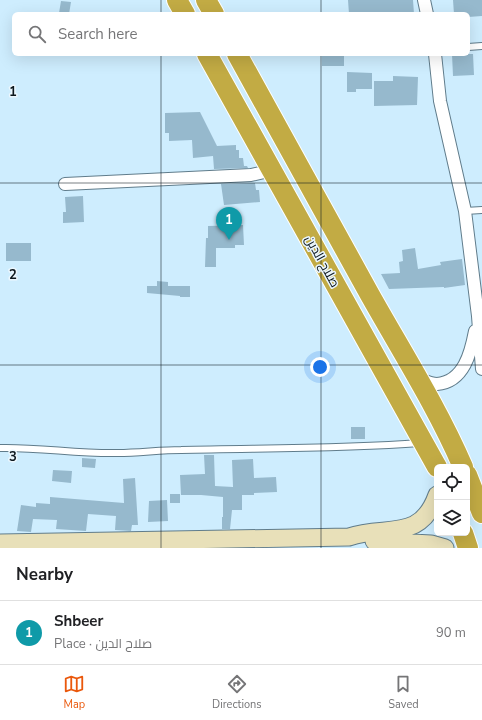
<!DOCTYPE html>
<html lang="en">
<head>
<meta charset="utf-8">
<style>
	:root { --surface:#fff; --page:#f6f6f6; --text:#202124; --muted:#757577; --line:#e0e0e0; --accent:#ea580c }
	body { margin:0; font-family:"Nunito Sans",Cairo,sans-serif; background:var(--page); color:var(--text) }
	.controls { position:absolute; right:12px; bottom:12px; display:grid; overflow:hidden; border-radius:6px; box-shadow:0 4px 16px #0002 }
	.controls button { width:36px; height:36px; display:grid; place-items:center; padding:0; border:0; border-bottom:1px solid var(--line); background:var(--surface); color:var(--text); font:20px sans-serif }
	.you { position:absolute; left:320px; top:367px; width:14px; height:14px; margin:-10px; border:3px solid #fff; border-radius:50%; background:#1a73e8; box-shadow:0 0 0 6px #1a73e833 }
	.badge { display:grid; place-items:center; width:26px; height:26px; border-radius:50%; background:var(--accent); color:#fff; font-size:13px; font-weight:700 }
	.pin { position:absolute; translate:-50% -33px; filter:drop-shadow(0 1px 2px #0008) }
	.pin::after { content:''; position:absolute; top:21px; width:14px; height:12px; background:inherit; clip-path:polygon(0 0,100% 0,50% 100%) }
	.list { margin:0; padding:0; list-style:none }
	h2 { display:flex; justify-content:space-between; align-items:center; height:52px; margin:0; padding:0 16px; font-size:17px }
	h2 small { font-size:13px; font-weight:400; color:var(--muted) }
	.list li { display:grid; grid-template-columns:26px 1fr auto; gap:12px; align-items:center; box-sizing:border-box; height:64px; padding:0 16px; border-top:1px solid var(--line) }
	.list b { display:block; font-size:15px; white-space:nowrap }
	.list p { margin:0; font-size:13px; white-space:nowrap; color:var(--muted) }
	.list em { font-size:13px; font-style:normal; color:var(--muted) }
	.icon { flex:none; width:22px; height:22px; fill:none; stroke:currentColor; stroke-width:2; stroke-linecap:round; stroke-linejoin:round }
	.map { position:relative; flex:none; width:482px; height:548px; overflow:hidden }
	.search { position:absolute; background:var(--surface); box-shadow:0 4px 16px #0002; left:12px; right:12px; top:12px; height:44px; display:flex; align-items:center; gap:10px; box-sizing:border-box; padding:0 14px; border-radius:6px; color:var(--muted); font-size:15px }
	.sheet { height:116px; background:var(--surface) }
	nav { display:flex; justify-content:space-around; align-items:center; box-sizing:border-box; height:56px; border-top:1px solid var(--line); background:var(--surface); font-size:11px; color:var(--muted) }
	nav a { display:grid; justify-items:center; gap:2px }
	nav .on { color:var(--accent) }
	.map>svg:first-child { display:block }
	.building { fill:#96b9cd }
	.lines { fill:none; stroke-linecap:round; stroke-linejoin:round }
	.service-casing { stroke:#607c8b; stroke-width:8 }
	.minor-casing { stroke:#607c8b; stroke-width:14 }
	.secondary-casing { stroke:#607c8b; stroke-width:19 }
	.trunk-casing { stroke:#fff; stroke-width:22 }
	.service { stroke:#fff; stroke-width:6 }
	.minor { stroke:#fff; stroke-width:12 }
	.secondary { stroke:#e8e0b9; stroke-width:17 }
	.trunk { stroke:#c2ab44; stroke-width:20 }
	.grid { fill:none; stroke:#0c171d; stroke-width:1; stroke-opacity:0.55 }
	.labels { text-anchor:middle; stroke-width:3; stroke-linejoin:round; paint-order:stroke }
	.street-label { font-size:13px; fill:#0c171d; stroke:#ebf7fe }
	.grid-label { font-size:13px; text-anchor:middle; font-weight:bold; fill:#0c171d; stroke:#ebf7fe; stroke-width:3; stroke-linejoin:round; paint-order:stroke }
</style>
</head>
<body>
<div class="map">
<svg width="482" height="548" viewBox="0 0 482 548">
	<rect width="100%" height="100%" fill="#ceedfe"/>
	<path class="building" d="M348,0h65l1,14h-65z
		M453,0h29v16l-14,1v-3h-14z
		M61,1l10,1 -2,12 -10,-1z
		M322,54h22v12h-22z
		M452,54h21l1,21 -21,1z
		M347,72l25,1v16h-16v3h-9z
		M393,76l25,1 -1,28 -43,1v-25h19z
		M200,112l17,34 19,-1v5h3v8h4l1,8h3l1,2 -34,1 -1,-13 -20,2 -1,-18 -23,1v-8h-4v-20z
		M251,183h4l1,7h3l1,12 -36,3 -3,-21z
		M83,196l1,26 -21,1v-11h3l-1,-15z
		M243,225l1,20h-9v3h-19v19h-11l1,-29h2v-12z
		M6,243h25v18h-25z
		M415,248l3,21 23,-4 -1,-3 22,-3 3,26 -21,3v-1l-55,2 -8,-15 19,-1 -1,-11 4,-1 -1,-11z
		M157,281l11,1v4h22v11h-10v-1l-33,-3v-7h10z
		M351,427h14v12h-14z
		M204,455h10l1,31 18,1 -1,-27 21,-1 1,19 22,-1 1,15 -23,1v2h-12v15h-10l-2,19h-8v-12h1v-20l-22,-2h-20l-1,-20 25,-1z
		M82,458l14,1 -1,9 -13,-1z
		M53,470l19,1 -1,12 -19,-2z
		M135,478l3,47h-6l-1,6 -16,-1 1,-14 -28,-2 -2,17 -30,-2 1,-9 -24,-1 -2,13 -14,-1 4,-26 15,2v-4l14,1v-7l74,6 -1,-24z
		M170,494h10v9h-10z
		M167,500l1,21 -20,1 1,-21z"/>
	<g class="lines">
		<defs>
			<path id="service" d="M468,47l14,-1
				M465,211l17,-1
				M0,448c39,-1 78,6 118,5 21,0 42,-3 63,-3 80,-2 159,-1 239,-7"/>
			<path id="minor" d="M424,0l3,14
				M435,54l5,47 25,110 13,105 4,53
				M65,184l186,-9 22,-5
				M419,379c6,2 12,5 18,5 27,-2 34,-32 38,-53"/>
			<path id="secondary" d="M374,541l57,3 14,4
				M0,543l349,-6c37,-13 71,6 88,-42"/>
			<path id="trunk" d="M177,0l8,14
				M206,0l8,14
				M207,54l230,413
				M237,54c45,80 88,161 133,241 32,57 67,112 93,172
				M467,475l15,38
				M463,533l5,15"/>
		</defs>
		<use href="#service" class="service-casing"/>
		<use href="#minor" class="minor-casing"/>
		<use href="#secondary" class="secondary-casing"/>
		<use href="#trunk" class="trunk-casing"/>
		<use href="#service" class="service"/>
		<use href="#minor" class="minor"/>
		<use href="#secondary" class="secondary"/>
		<use href="#trunk" class="trunk"/>
	</g>
	<path class="grid" d="M161,0v14M321,0v14M161,54v494M321,54v494M0,183h482M0,365h482"/>
	<g class="labels">
		<g class="street-label">
			<text transform="translate(323 261) rotate(61)" y="5">صلاح الدين</text>
		</g>
	</g>
	<g class="grid-label">
		<text x="13" y="96">1</text>
		<text x="13" y="279">2</text>
		<text x="13" y="461">3</text>
	</g>
</svg>
<div class="controls">
<button><svg class="icon" aria-label="locate" viewBox="0 0 24 24"><circle cx="12" cy="12" r="6"/><path d="M12 2v4M12 18v4M2 12h4M18 12h4"/></svg></button>
<button><svg class="icon" aria-label="layers" viewBox="0 0 24 24"><path d="M12 4l9 5-9 5-9-5zM3 14l9 5 9-5"/></svg></button>
</div>
<div class="you"></div>
<div class="pin badge" style="left:229px;top:240px;background:#0f9aa8">1</div>
<div class="search"><svg class="icon" aria-label="search" viewBox="0 0 24 24"><circle cx="10" cy="10" r="6"/><path d="M15 15l6 6"/></svg>Search here</div>
</div>
<section class="sheet">
<h2>Nearby<small></small></h2>
<ul class="list">
<li><span class="badge" style="background:#0f9aa8">1</span><div><b>Shbeer</b><p>Place · صلاح الدين</p></div><em>90 m</em></li>
</ul>
</section>
<nav>
<a class="on"><svg class="icon" aria-label="map" viewBox="0 0 24 24"><path d="M3 6l6-2 6 2 6-2v14l-6 2-6-2-6 2zM9 4v14M15 6v14"/></svg>Map</a>
<a><svg class="icon" aria-label="directions" viewBox="0 0 24 24"><path d="M12 3l9 9-9 9-9-9zM9 14v-3h6M13 9l2 2-2 2"/></svg>Directions</a>
<a><svg class="icon" aria-label="saved" viewBox="0 0 24 24"><path d="M7 4h10v16l-5-4-5 4z"/></svg>Saved</a>
</nav>
</body>
</html>
